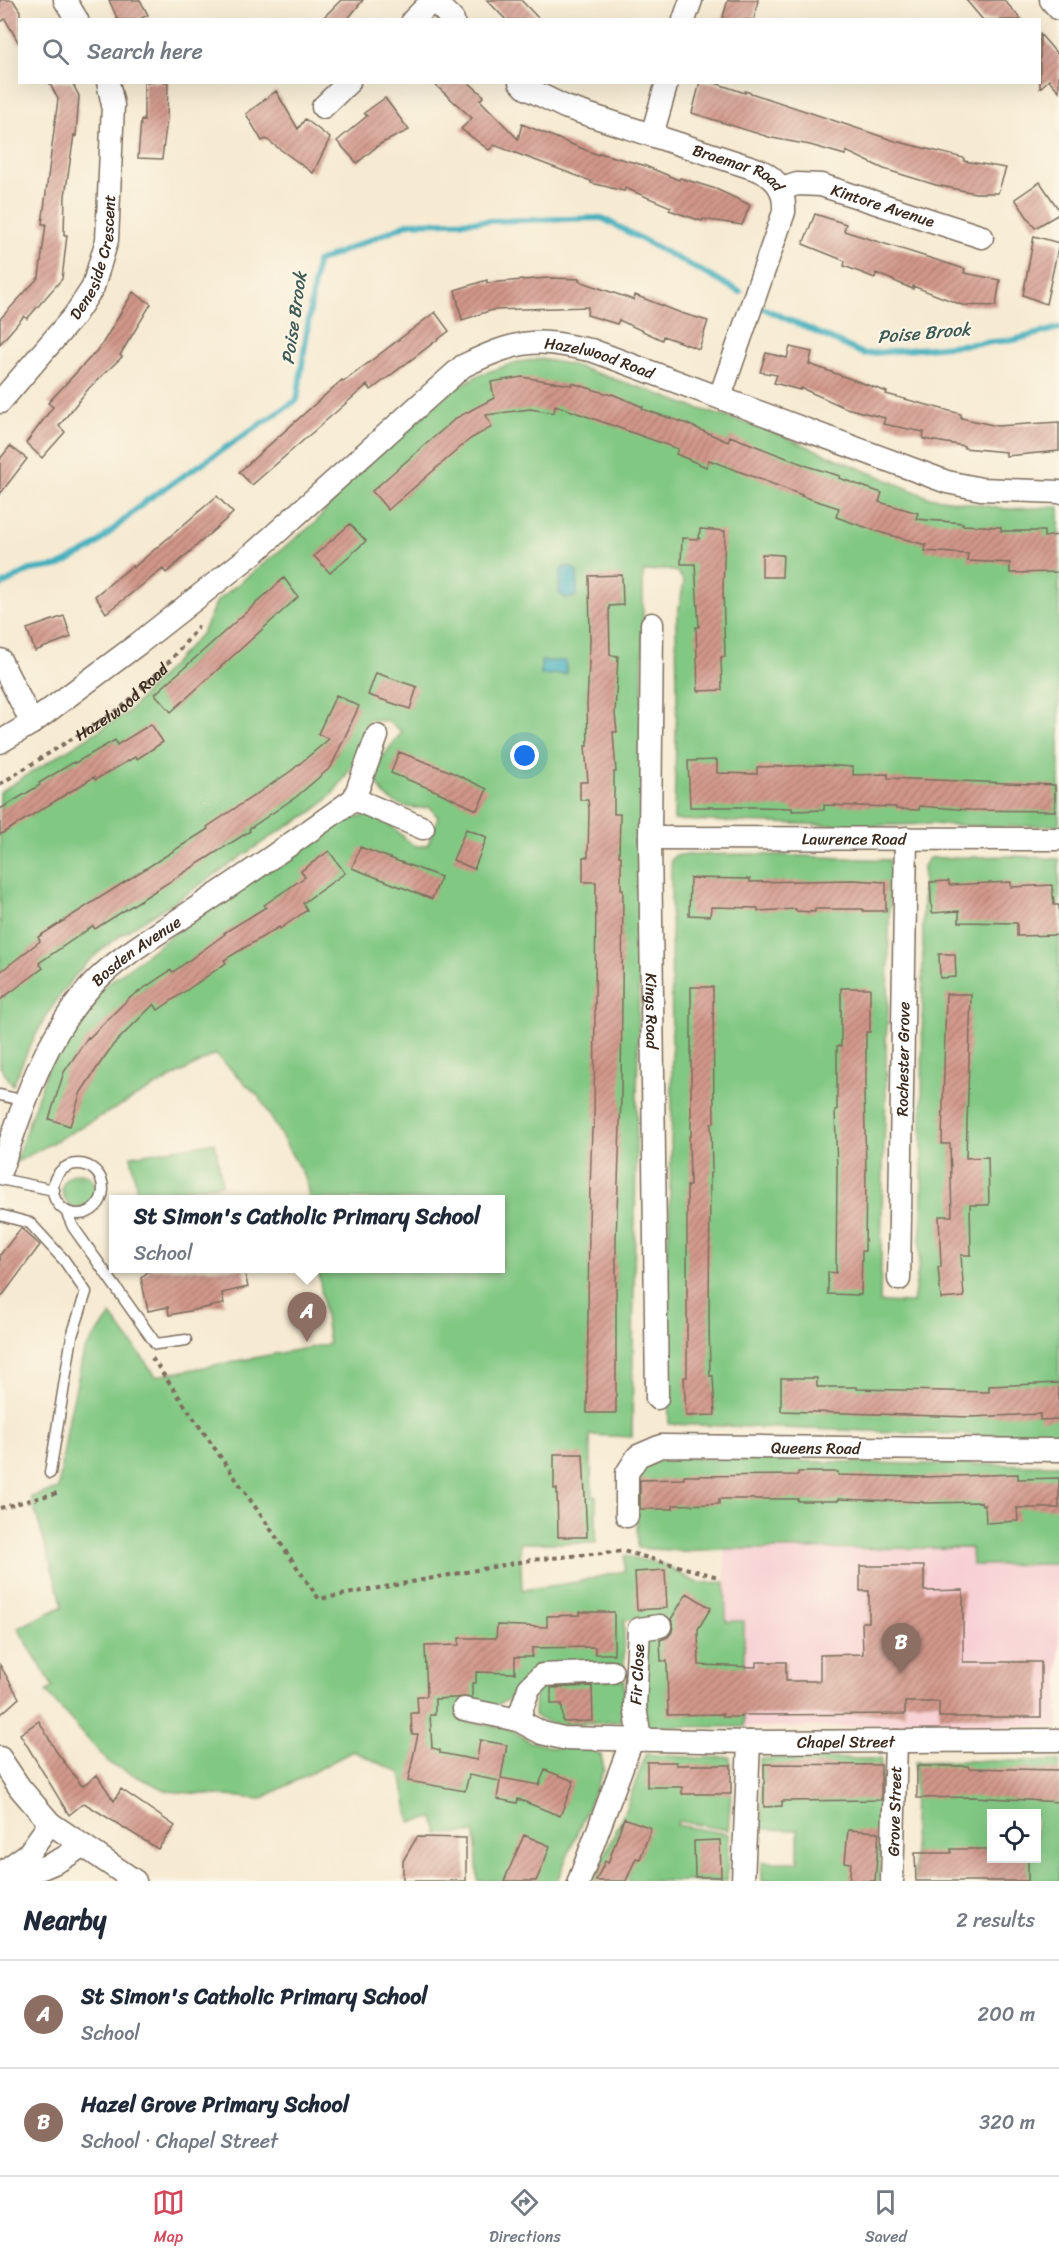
<!DOCTYPE html>
<html lang="en">
<head>
<meta charset="utf-8">
<style>
	:root { --surface:#fff; --page:#f6f6f7; --text:#1f2937; --muted:#747a83; --line:#e0e1e3; --accent:#d1495b }
	body { margin:0; font-family:Sriracha,sans-serif; background:var(--page); color:var(--text) }
	.controls { position:absolute; right:18px; bottom:18px; display:grid; overflow:hidden; border-radius:0px; box-shadow:0 6px 24px #0002 }
	.controls button { width:54px; height:54px; display:grid; place-items:center; padding:0; border:0; border-bottom:2px solid var(--line); background:var(--surface); color:var(--text); font:30px sans-serif }
	.you { position:absolute; left:525px; top:756px; width:21px; height:21px; margin:-15px; border:4px solid #fff; border-radius:50%; background:#1a73e8; box-shadow:0 0 0 9px #1a73e833 }
	.badge { display:grid; place-items:center; width:39px; height:39px; border-radius:50%; background:var(--accent); color:#fff; font-size:20px; font-weight:700 }
	.pin { position:absolute; translate:-50% -50px; filter:drop-shadow(0 2px 3px #0008) }
	.pin::after { content:''; position:absolute; top:32px; width:21px; height:18px; background:inherit; clip-path:polygon(0 0,100% 0,50% 100%) }
	.popup { position:absolute; left:109px; top:1195px; width:396px; height:78px; box-sizing:border-box; display:grid; place-content:center; border-radius:0px; background:var(--surface); filter:drop-shadow(0 2px 4px #0005); font-size:20px; white-space:nowrap; color:var(--muted) }
	.popup b { font-size:22px; color:var(--text) }
	.popup::after { content:''; position:absolute; left:50%; top:100%; margin-left:-12px; border:12px solid transparent; border-top-color:var(--surface) }
	.list { margin:0; padding:0; list-style:none }
	h2 { display:flex; justify-content:space-between; align-items:center; height:78px; margin:0; padding:0 24px; font-size:26px }
	h2 small { font-size:20px; font-weight:400; color:var(--muted) }
	.list li { display:grid; grid-template-columns:39px 1fr auto; gap:18px; align-items:center; box-sizing:border-box; height:108px; padding:0 24px; border-top:2px solid var(--line) }
	.list b { display:block; font-size:22px; white-space:nowrap }
	.list p { margin:0; font-size:20px; white-space:nowrap; color:var(--muted) }
	.list em { font-size:20px; font-style:normal; color:var(--muted) }
	.icon { flex:none; width:33px; height:33px; fill:none; stroke:currentColor; stroke-width:2; stroke-linecap:round; stroke-linejoin:round }
	.map { position:relative; flex:none; width:1059px; height:1881px; overflow:hidden }
	.search { position:absolute; background:var(--surface); box-shadow:0 6px 24px #0002; left:18px; right:18px; top:18px; height:66px; display:flex; align-items:center; gap:15px; box-sizing:border-box; padding:0 21px; border-radius:0px; color:var(--muted); font-size:22px }
	.sheet { height:294px; background:var(--surface) }
	nav { display:flex; justify-content:space-around; align-items:center; box-sizing:border-box; height:84px; border-top:2px solid var(--line); background:var(--surface); font-size:16px; color:var(--muted) }
	nav a { display:grid; justify-items:center; gap:3px }
	nav .on { color:var(--accent) }
	.map>svg:first-child { display:block }
	.built { fill:#f7cfd3 }
	.grass { fill:url(#grass-tufts); stroke:#5e7950; stroke-width:1.5 }
	.green { fill:#81c883; stroke:#5e7950; stroke-width:1.5; fill-rule:evenodd }
	.water { fill:#40afbd; stroke:#3e6c6e; stroke-width:1.5 }
	.lines { fill:none; stroke-linecap:round; stroke-linejoin:round }
	.stream { stroke:#40afbd; stroke-width:6 }
	.building { fill:url(#building-hatch) }
	.lane-casing { stroke:#7c6d5d; stroke-width:13 }
	.street-casing { stroke:#7c6d5d; stroke-width:25 }
	.path { stroke:#7c6d5d; stroke-width:4; stroke-dasharray:4.5 4.5; stroke-linecap:butt }
	.lane { stroke:#fff; stroke-width:10 }
	.street { stroke:#fff; stroke-width:22 }
	.labels { text-anchor:middle; stroke-width:4.5; stroke-linejoin:round; paint-order:stroke }
	.street-label { font-size:16px; fill:#3b2a1e; stroke:#fcf5e5 }
	.water-label { font-size:18px; font-style:italic; fill:#3d5956; stroke:#fcf5e5 }
</style>
</head>
<body>
<div class="map">
<svg width="1059" height="1881" viewBox="0 0 1059 1881">
	<defs>
		<pattern id="grass-tufts" width="24" height="20" patternUnits="userSpaceOnUse" patternTransform="scale(1.5)"><rect width="24" height="20" fill="#81c883"/><path d="M3 7l-1-3M5 7V3M7 7l1-3M15 17l-1-3M17 17v-4M19 17l1-3" fill="none" stroke="#6ba36b"/></pattern>
		<pattern id="building-hatch" width="6" height="6" patternUnits="userSpaceOnUse" patternTransform="scale(1.5)"><rect width="6" height="6" fill="#d2978a"/><path d="M-1 1l2-2M0 6l6-6M5 7l2-2" fill="none" stroke="#ac7b70"/></pattern>
	</defs>
	<rect width="100%" height="100%" fill="#fcf5e5"/>
	<filter id="ink" filterUnits="userSpaceOnUse"><feTurbulence type="fractalNoise" baseFrequency=".0167" numOctaves="2"/><feDisplacementMap in="SourceGraphic" scale="12" xChannelSelector="R" yChannelSelector="G"/><feConvolveMatrix kernelMatrix="1 2 1 2 8 2 1 2 1" color-interpolation-filters="sRGB"/></filter>
	<filter id="wash" filterUnits="userSpaceOnUse"><feTurbulence type="fractalNoise" baseFrequency=".008" numOctaves="4" result="noise"/><feDisplacementMap in="SourceGraphic" scale="24" xChannelSelector="R" yChannelSelector="G"/><feGaussianBlur stdDeviation="1.35" result="paint"/><feColorMatrix in="noise" values="0 0 0 0 0 0 0 0 0 0 0 0 0 0 0 0 0 1.4 0 .05"/><feComposite in="paint" operator="in"/></filter>
	<g filter="url(#wash)">
		<rect width="100%" height="100%" fill="#f6ead2"/>
		<path class="built" d="M972,1548v17l87,-1v162l-315,1v-106h-19v-72z"/>
		<path class="grass" d="M62 1190a17 17 0 1 1 34 0a17 17 0 1 1-34 0Z"/>
		<path class="green" d="M542,359l30,6 78,26 37,14 84,26 157,66 79,12 52,-2v318l-53,2 -78,-3 -67,2 -187,-6 3,-127 -1,-70 8,-41 -6,-10 -15,-3 -20,3c0,288 -8,577 -11,865l-42,-2 2,61h4v47h-76l2,47 55,-8 47,-11 1,-15 41,9 25,15 9,3 25,-1 1,39h18v106l-97,-1 -4,-87 24,2 -4,-22 -39,1v46h-46l-57,17 -13,17 -12,5 -37,8v7l51,9 21,13 24,6 30,-1 16,8 3,14 -47,112h-79l-3,-48 -37,1 -4,-16 -24,4 -9,-49 -48,-22 -92,48 -93,-8 -58,-27 -64,-72 7,-5 -35,-59 45,-22 -32,-109 27,-8 11,-71 15,-67 27,-36 45,61 173,-32 -11,-75 182,-1v-68l-191,-1 -3,-19 -46,-82 -45,-44 -200,109 34,-99 48,-72 83,-63 151,-102c13,-5 27,-12 42,-11 22,1 34,40 55,28l10,-27 -8,-10c-26,5 -59,-9 -52,-41 2,-8 18,-26 24,-34l-15,-11 -19,-1c-6,11 -4,15 -7,26 -4,14 -19,36 -28,47 -17,21 -46,32 -67,47 -28,19 -55,38 -83,56 -34,22 -73,42 -101,72 -30,33 -53,76 -69,117l-13,-18v-275l127,-79 75,-80 15,-32 99,-79 35,-42 88,-78 18,-15 22,-12 38,-13z
			M753,854l137,6 -2,152 -2,26v61l-3,70 -3,133 33,1 6,-40 3,-54 1,-343 6,-8 85,-2 45,3v575l-78,1 -312,-11 -4,-147 4,-49 3,-123 -1,-245 5,-5z
			M215,1142l7,42 -84,14 -7,-42z
			M676,1458l235,6 148,1v99l-87,1 -1,-17 -246,1 -42,2 -45,-3 -3,-70c9,-17 23,-18 41,-20z
			M546,1680h79l-4,41c-25,2 -68,10 -87,-6l1,-24z
			M646,1754l53,4 31,-1 1,37 -3,36 -50,-9 -1,4 51,9 -1,47h-134l33,-73z
			M783,1758l98,1 1,70 -3,52h-117v-19h36v-32l-36,-1 -2,-70z
			M951,1761h108v120h-144l-2,-57 2,-62zM992,1814h44v44h-44z"/>
		<path class="water" d="M564,567h7l6,5v23l-4,3h-8l-6,-5 1,-20z
			M541,661h25v13l-25,1z"/>
		<g class="lines">
			<path class="stream" d="M763,308l101,46 150,-14 45,-12
				M0,586l30,-16 28,-4 33,-17 56,-49 150,-100 20,-138 93,-39 192,-5 138,74"/>
		</g>
		<g id="blocks">
			<path class="building" d="M0,0h13l7,11v34l-15,-26 -5,3z
				M109,0h31l8,15 -10,5h-20z
				M341,0h22l-16,20h-26z
				M487,0h34l19,20h-34z
				M728,0h30l-4,20h-32z
				M966,0h38l18,20h-39z
				M1040,34l19,22v35l-10,-11 -9,8z
				M49,82h23l7,14 -3,40 -2,-1 -9,61 -1,39h3l-5,44 -35,40 -3,-3 -24,28v-25l39,-42 7,-53h-4l16,-125z
				M144,82h24l-1,36 -5,41 -24,-1 3,-38 3,1z
				M432,82h36l16,14 -4,4 38,39 4,-15 76,31 1,-2 44,12 36,15 1,-2 36,11 34,16 -8,20 -39,-6 -1,2 -33,-11 2,-3 -46,-19 -1,3 -33,-8v-2l-97,-36 -5,5 -28,-21 11,-11z
				M700,82h12l33,11v-2l150,50 69,17v3l42,7 -8,25h-23l-39,-8 -52,-16 -38,-18 -1,4 -35,-10 -38,-7 -80,-25z
				M276,91l22,38 7,-10 25,19 -17,35 -47,-34 -4,2 -16,-27z
				M385,98l24,32 -29,14 -23,19 -20,-22 30,-25 -3,-3z
				M1040,182l19,28v4l-24,14 -20,-29z
				M815,214l31,10 -2,7 121,38 -1,4 36,7 -4,26 -34,-1 -49,-19v3l-37,-16 -1,5 -31,-12 1,-5 -42,-17z
				M1034,236l25,7 -13,61 -23,-9z
				M549,278l31,1 -1,2 55,19 1,-5 46,18 27,8 -9,28 -36,-13 -1,4 -43,-20 -2,4 -30,-9 1,-8 -96,3 -30,10 -7,-30 32,-10v3z
				M133,292l18,12 -31,51 2,2 -33,31 -30,38 6,6 -23,26 -16,-15 27,-36 -5,-4 53,-57z
				M435,312l14,19 -78,59 -4,-5 -115,100 -13,-13 103,-92 1,2z
				M790,347l22,5 -3,12 78,28 -1,2 75,20v4l36,8 62,-4v29l-53,5v-4l-42,-4v-2l-41,-7 1,-7 -41,-8 2,-6 -39,-10 -45,-20 -1,2 -26,-7 3,-8 -17,-3 6,-19 21,5z
				M522,377l49,8 1,-2 39,12 1,-1 31,13 -1,2 43,14 43,19 2,-6 80,31 30,9 -1,2 43,15 -3,9 39,11 -2,6 47,4 -1,2 39,2v4h43v6l15,-2v37l-49,1v-10l-43,-2 1,-7 -43,-3 1,-6 -47,-13 -43,-15 3,-9 -38,-12 1,-1 -93,-35 -3,7 -30,-13 2,-5 -123,-44 -1,8 -24,-4 -44,6 6,12 -22,12 -82,71 -16,-19 84,-73 38,-20 -3,-16z
				M10,446l17,13 -27,35v-35z
				M217,496l16,17 -67,60 -3,-4 -57,44 -11,-17 37,-30 1,2z
				M350,524l16,17 -36,32 -16,-17z
				M700,529l25,2 -2,59 2,67h-4l1,33 -24,1 -2,-64h3l-4,-63h-14l1,-26 17,1z
				M762,554l21,1 -1,22h-20z
				M622,575l1,30 -14,1 1,49 8,1 -3,58 2,18h-4l3,40h-2v42h6l-1,42h2v33h2l-2,208 -5,143v173h-29l2,-192 3,-93h2l2,-246h-13v-25h5l1,-47 -1,-10h-8v-18h8l-3,-36h3l-1,-42 3,-63 -1,-65z
				M284,578l14,19 -127,115 -16,-18z
				M64,616l7,21 -36,14 -8,-22z
				M376,673l41,14 -7,22 -42,-14z
				M336,695l23,11 -28,61 -35,30 -47,32 1,2 -155,98 -2,-3 -54,37 4,5 -43,32v-28l40,-31 -2,-4 170,-108 -1,-2 84,-56 38,-32 -11,-5z
				M151,724l12,18 -26,17 -2,-2 -40,23 -1,-3 -94,58v-26l40,-24 -1,-2 35,-21 1,1 40,-23 2,5z
				M399,752l50,19 38,18 -10,21 -41,-19 -45,-18z
				M717,760v13l40,1v-7l66,-2 30,2v8l35,-1v4l167,7v26l-85,-1 -51,-4v4l-23,-1v-2l-72,-2v5l-32,1v-3l-35,-1h-67l-2,-46z
				M466,829l21,8 -13,32 -21,-9z
				M360,847l81,30 -9,22 -80,-31z
				M329,851l16,22 -42,30 4,7 -27,19 -1,-2 -55,33 2,3 -68,47 -4,-6 -41,41 -14,20 -18,27 -11,34 -21,-7 15,-47 24,-35 1,1 39,-39 43,-29 2,2 52,-38 -1,-1 42,-26 -2,-2 41,-28 -4,-6z
				M690,878l60,1v3l103,-2 33,2v29h-23v-2h-48v3l-19,-1v-2l-38,2v-3l-47,-1 -1,9 -21,-1z
				M949,881v4l62,-3v5l41,-2 2,20h5v30l-42,1v-13l-58,-1v-11l-27,2 -2,-31z
				M939,954h16l1,23 -16,1z
				M691,987h22l1,136h-3l1,50h-2l-1,145 1,58h3l2,39 -29,1 -2,-39h3v-191h3l-1,-50h2z
				M841,988h29v44h-4v58h-2l2,80 -1,81h-3l-1,44 -33,-1v-22l8,1 1,-103 -2,-60h2v-64h4z
				M946,994h25l-5,164 22,-1 1,48h-19l1,50h-10l3,42 -23,2 -3,-32h3l-2,-51h13l-2,-72h-8z
				M21,1228l19,17 -40,54v-44z
				M151,1269h93l4,18 -26,6 2,11 -55,11 -1,-8 -20,4 -7,-33z
				M781,1378h36v9h40v2l132,3v-6l70,-3v36l-19,1v-6l-70,3 -189,-6z
				M554,1454h29l4,83h-29l-1,-48h-3z
				M798,1472h40v3l84,2 96,-3v5l41,-1v30h-42l1,13 -32,2 -1,-18h-3l-1,-3 -58,1v-1l-85,-3v2h-40v-2h-79v5l-46,1v4h-33v-29l44,-1v-3l114,-1z
				M860,1566h64v25l39,-1v72h78v55h-102v-15h-34v12l-164,1v2h-18v-3l-55,1 -1,-54h-6l-1,-21 8,-3 4,-5 1,-7 -2,-6 16,-26 24,15 -13,21 1,36 57,2v-5h30v19h34v-26l43,-1 -1,-32h7v-31h-9z
				M665,1570l2,38 -30,2 -2,-38z
				M580,1612h34v42h-19v-7l-63,1v9h-17v16l-39,-1v11h-4v14l-37,2v16h-5l2,33 8,2v3l37,7 3,-20 27,5 -6,33 38,7 6,-15 29,11 -14,35 -42,-17 -1,4 -20,-4 3,-18 -31,-6 -4,16 -57,-10 10,-47h-6l-1,-21h7l-1,-17h10l-2,-50 34,-1v-7h37l1,-13 50,2v-11l33,-1z
				M0,1665l19,33 -19,17z
				M592,1686l1,35 -30,1 -1,-18h-11v-16z
				M39,1721l17,30 26,35 15,-11 17,26 7,-12 54,37 -17,23 -74,-46 -15,12 -49,-81z
				M647,1762h29v3h55v29h-49v-7h-35z
				M764,1764l117,1v35l-99,1v5l-18,1z
				M917,1766h51l1,2 90,2v32l-85,-5 -57,1z
				M624,1818l27,10 -11,31 -4,-1 -10,23h-30l9,-20 3,2z
				M848,1830l31,2 -4,49h-26l2,-18 -6,-1z
				M524,1835l26,11 -5,14 -9,21h-32z
				M417,1837l49,1v43h-63v-20z
				M720,1840l1,37h-26l-1,-36z
				M951,1849h41v9h36v23h-112l-1,-28h36z"/>
		</g>
	</g>
	<g filter="url(#ink)">
		<use href="#blocks" fill-opacity="0" stroke="#7c6d5d" stroke-width="1.5"/>
		<g class="lines">
			<defs>
				<path id="lane" d="M0,1095l25,6
					M53 1189a25 25 0 1 1 50 0a25 25 0 1 1-50 0Z
					M0,1179l54,11
					M66,1211l7,16 83,117 30,-4
					M0,1215l30,8 34,37 22,32 -14,44 -22,137"/>
				<g id="street">
					<path d="M65,0l12,20"/>
					<path d="M433,0l20,20"/>
					<path d="M1051,0l8,9"/>
					<path d="M413,20l20,-20"/>
					<path d="M684,20l7,-20"/>
					<path id="s2" d="M520,82l6,6 39,19 194,63c19,9 26,21 25,42l-64,185"/>
					<path d="M323,107l26,-25"/>
					<path d="M652,135l15,-53"/>
					<path id="s3" d="M782,189l15,-5 24,1 161,52"/>
					<path id="s4" d="M0,402l74,-86 19,-29 14,-47 6,-135 -5,-23"/>
					<path id="s5" d="M652,624l-2,214 7,560"/>
					<path d="M0,660l32,63"/>
					<path id="s6" d="M0,742l32,-19 106,-79 117,-92 208,-186c27,-13 56,-26 86,-23 14,1 28,5 42,7l356,132 34,7 78,3"/>
					<path d="M354,799l23,-63"/>
					<path id="s7" d="M650,838l409,1"/>
					<path id="s8" d="M0,1172c23,-66 43,-133 91,-186 24,-27 68,-53 98,-73 56,-37 111,-75 165,-114l69,29"/>
					<path id="s9" d="M899,1279l7,-441"/>
					<path id="s10" d="M627,1516v-43l11,-17 23,-10 398,4"/>
					<path id="s11" d="M464,1709l54,11 24,13 21,5 186,4 310,-2"/>
					<path d="M518,1720l11,-32 13,-13 70,-3"/>
					<path id="s12" d="M640,1740l-5,-34 4,-77 21,-3"/>
					<path d="M0,1758l20,30 30,35 85,58"/>
					<path d="M0,1874l28,-20 22,-31"/>
					<path d="M0,1878c32,-6 55,-11 81,-32"/>
					<path d="M579,1881l53,-141"/>
					<path d="M743,1881l6,-139"/>
					<path id="s13" d="M892,1881l4,-140"/>
				</g>
			</defs>
			<use href="#lane" class="lane-casing"/>
			<use href="#street" class="street-casing"/>
			<g class="path">
				<path id="s1" d="M0,784l121,-76 49,-47 27,-32 1,-4"/>
				<path d="M152,1358l167,241 212,-39 92,-9 95,26"/>
				<path d="M0,1508l57,-15"/>
			</g>
			<use href="#lane" class="lane"/>
			<use href="#street" class="street"/>
		</g>
	</g>
	<g class="labels">
		<g class="street-label">
			<text dy="6" stroke="none"><textPath href="#s2" startOffset="236">Braemar Road</textPath></text>
			<text dy="6" stroke="none"><textPath href="#s3" startOffset="105">Kintore Avenue</textPath></text>
			<text dy="6" stroke="none"><textPath href="#s4" startOffset="177">Deneside Crescent</textPath></text>
			<text dy="6" stroke="none"><textPath href="#s6" startOffset="740">Hazelwood Road</textPath></text>
			<text dy="6" stroke="none"><textPath href="#s1" startOffset="147">Hazelwood Road</textPath></text>
			<text dy="6" stroke="none"><textPath href="#s7" startOffset="204">Lawrence Road</textPath></text>
			<text dy="6" stroke="none"><textPath href="#s8" startOffset="266">Bosden Avenue</textPath></text>
			<text dy="6" stroke="none"><textPath href="#s5" startOffset="387">Kings Road</textPath></text>
			<text dy="6" stroke="none"><textPath href="#s9" startOffset="220">Rochester Grove</textPath></text>
			<text dy="6" stroke="none"><textPath href="#s10" startOffset="243">Queens Road</textPath></text>
			<text dy="6" stroke="none"><textPath href="#s12" startOffset="66">Fir Close</textPath></text>
			<text dy="6" stroke="none"><textPath href="#s11" startOffset="387">Chapel Street</textPath></text>
			<text dy="6" stroke="none"><textPath href="#s13" startOffset="70">Grove Street</textPath></text>
		</g>
		<g class="water-label">
			<text transform="translate(294 318) rotate(-82)" y="6">Poise Brook</text>
			<text transform="translate(924 333) rotate(-5)" y="6">Poise Brook</text>
		</g>
	</g>
</svg>
<div class="controls">
<button><svg class="icon" aria-label="locate" viewBox="0 0 24 24"><circle cx="12" cy="12" r="6"/><path d="M12 2v4M12 18v4M2 12h4M18 12h4"/></svg></button>
</div>
<div class="you"></div>
<div class="pin badge" style="left:307px;top:1342px;background:#8d6e63">A</div>
<div class="popup"><b>St Simon's Catholic Primary School</b>School</div>
<div class="pin badge" style="left:901px;top:1673px;background:#8d6e63">B</div>
<div class="search"><svg class="icon" aria-label="search" viewBox="0 0 24 24"><circle cx="10" cy="10" r="6"/><path d="M15 15l6 6"/></svg>Search here</div>
</div>
<section class="sheet">
<h2>Nearby<small>2 results</small></h2>
<ul class="list">
<li><span class="badge" style="background:#8d6e63">A</span><div><b>St Simon's Catholic Primary School</b><p>School</p></div><em>200 m</em></li>
<li><span class="badge" style="background:#8d6e63">B</span><div><b>Hazel Grove Primary School</b><p>School · Chapel Street</p></div><em>320 m</em></li>
</ul>
</section>
<nav>
<a class="on"><svg class="icon" aria-label="map" viewBox="0 0 24 24"><path d="M3 6l6-2 6 2 6-2v14l-6 2-6-2-6 2zM9 4v14M15 6v14"/></svg>Map</a>
<a><svg class="icon" aria-label="directions" viewBox="0 0 24 24"><path d="M12 3l9 9-9 9-9-9zM9 14v-3h6M13 9l2 2-2 2"/></svg>Directions</a>
<a><svg class="icon" aria-label="saved" viewBox="0 0 24 24"><path d="M7 4h10v16l-5-4-5 4z"/></svg>Saved</a>
</nav>
</body>
</html>
